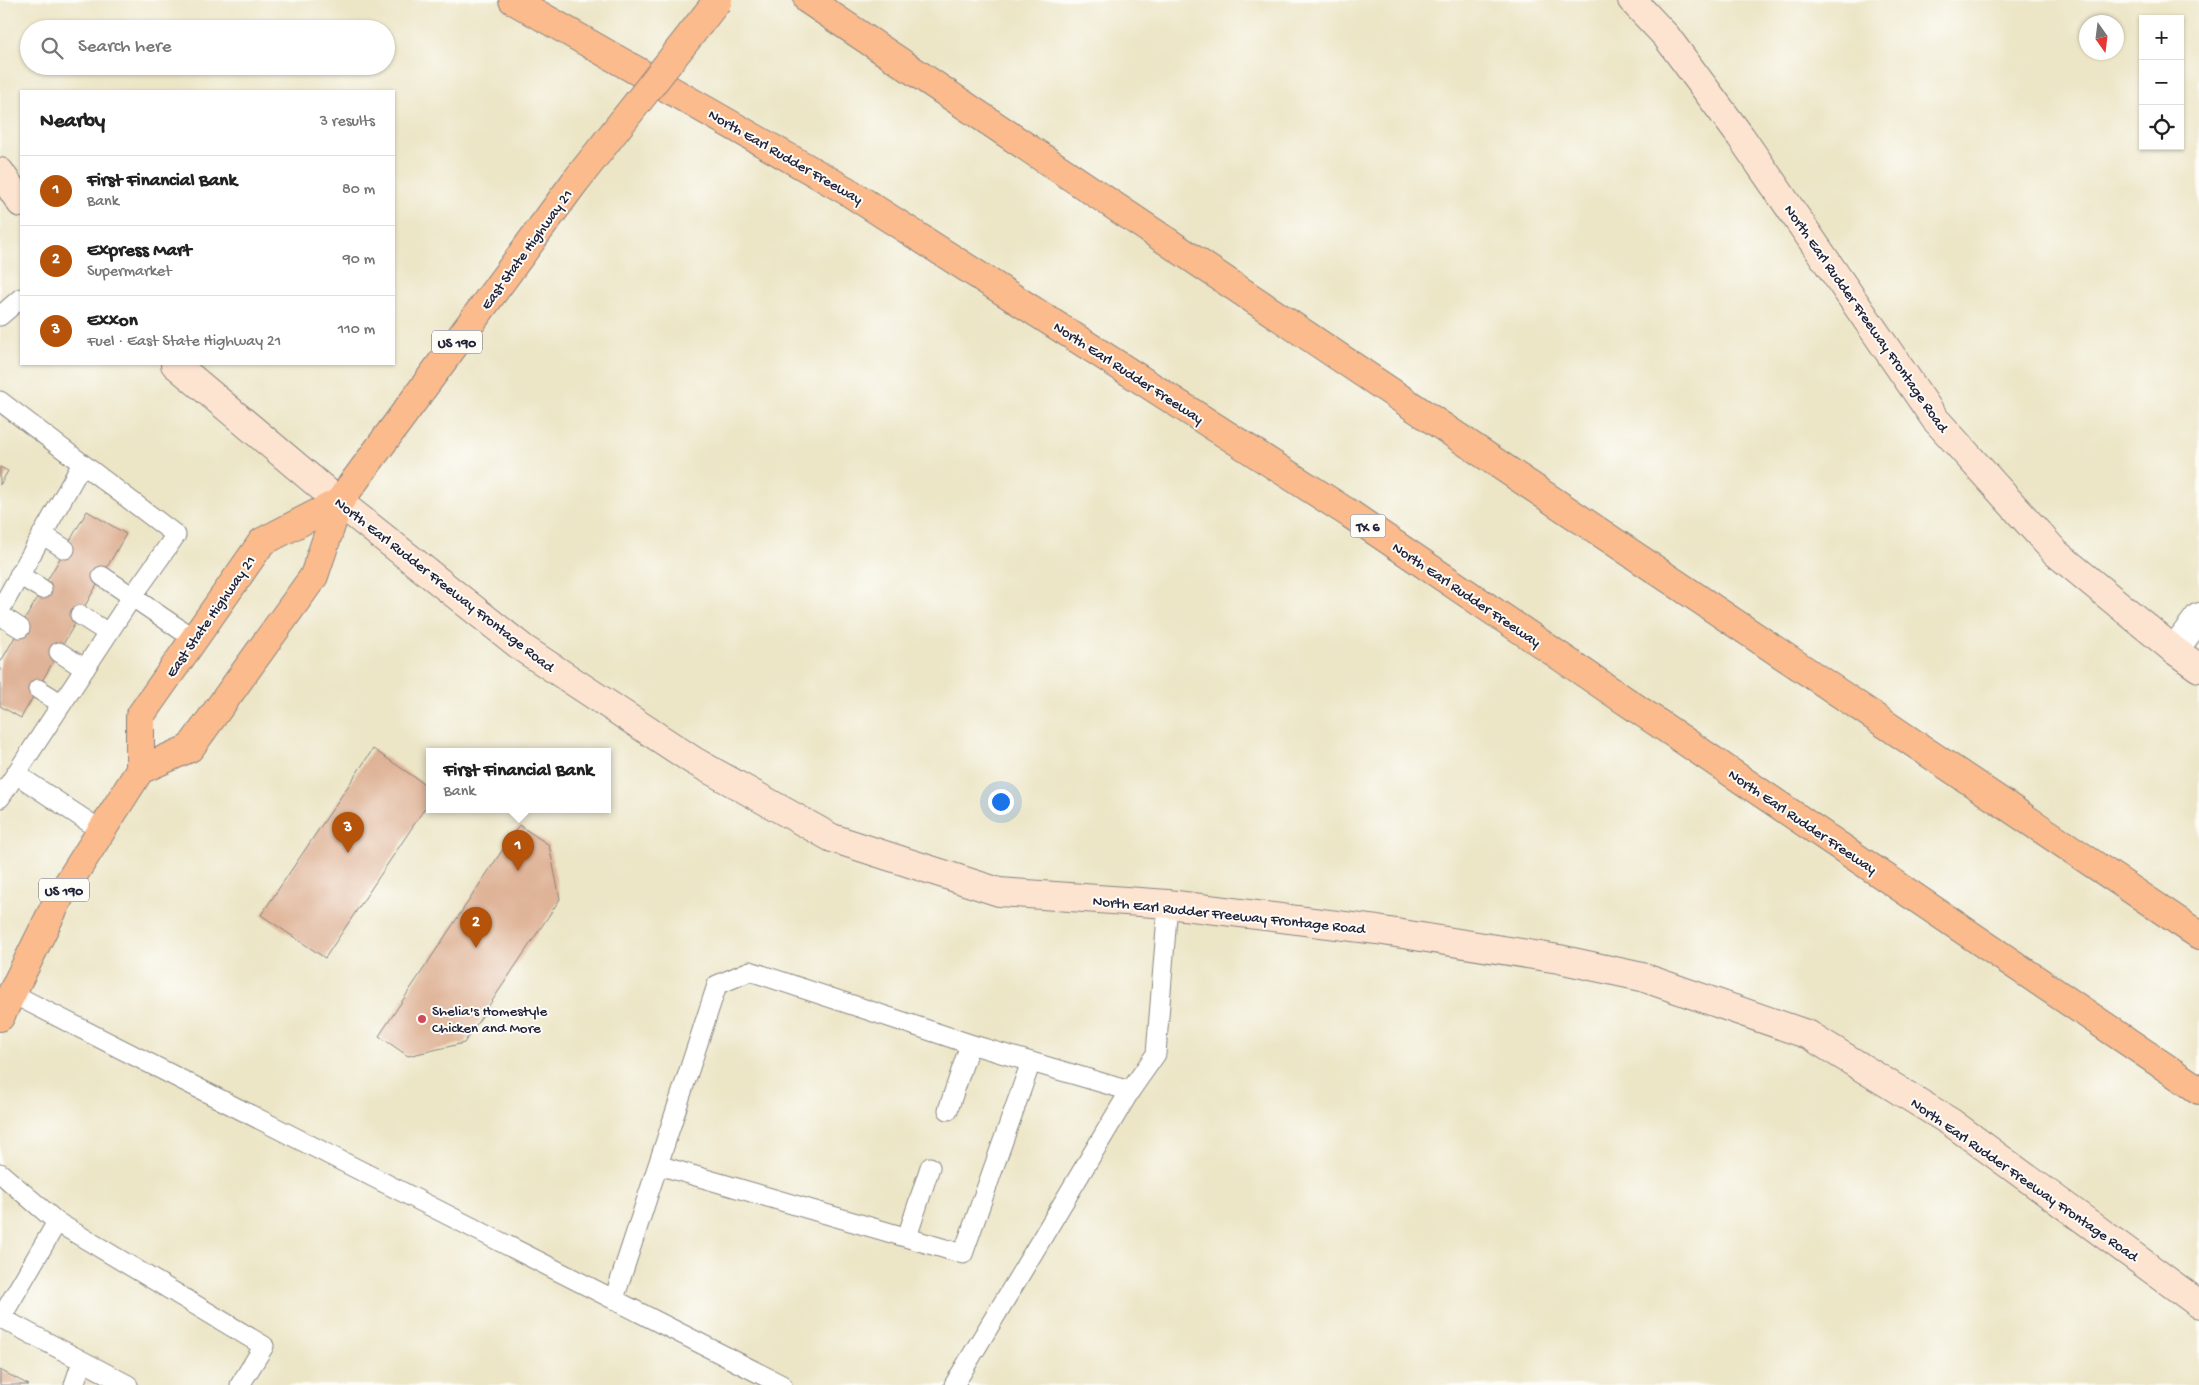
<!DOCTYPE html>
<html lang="en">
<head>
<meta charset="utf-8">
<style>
	:root { --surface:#fff; --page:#f2f2f2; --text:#222; --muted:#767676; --line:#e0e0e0; --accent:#b45309 }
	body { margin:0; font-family:"Gochi Hand",sans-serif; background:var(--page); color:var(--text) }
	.controls { position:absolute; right:15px; top:15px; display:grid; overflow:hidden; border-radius:0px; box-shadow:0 1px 4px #0004 }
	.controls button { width:45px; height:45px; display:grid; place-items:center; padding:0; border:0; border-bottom:1px solid var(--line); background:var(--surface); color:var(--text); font:25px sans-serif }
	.compass { position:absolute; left:2079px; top:15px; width:45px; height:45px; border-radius:50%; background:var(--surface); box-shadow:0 1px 4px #0004; rotate:166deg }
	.you { position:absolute; left:1000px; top:801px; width:18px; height:18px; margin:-12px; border:4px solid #fff; border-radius:50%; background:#1a73e8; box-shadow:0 0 0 8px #1a73e833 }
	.badge { display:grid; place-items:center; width:32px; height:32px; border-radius:50%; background:var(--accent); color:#fff; font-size:16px; font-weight:700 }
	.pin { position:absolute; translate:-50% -41px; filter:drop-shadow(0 1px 2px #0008) }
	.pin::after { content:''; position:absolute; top:26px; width:18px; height:15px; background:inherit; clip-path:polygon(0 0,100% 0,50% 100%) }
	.popup { position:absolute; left:426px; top:748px; width:185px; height:65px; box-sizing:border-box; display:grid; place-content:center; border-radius:0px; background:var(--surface); filter:drop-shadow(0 1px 4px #0005); font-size:16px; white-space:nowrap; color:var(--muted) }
	.popup b { font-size:19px; color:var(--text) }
	.popup::after { content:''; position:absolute; left:50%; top:100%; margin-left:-10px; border:10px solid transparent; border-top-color:var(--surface) }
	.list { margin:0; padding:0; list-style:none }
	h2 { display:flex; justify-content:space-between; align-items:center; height:65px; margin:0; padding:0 20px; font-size:21px }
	h2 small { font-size:16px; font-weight:400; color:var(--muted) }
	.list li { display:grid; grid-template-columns:32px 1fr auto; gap:15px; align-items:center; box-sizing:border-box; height:70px; padding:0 20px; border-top:1px solid var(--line) }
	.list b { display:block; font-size:19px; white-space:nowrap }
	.list p { margin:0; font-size:16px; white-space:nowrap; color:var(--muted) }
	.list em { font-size:16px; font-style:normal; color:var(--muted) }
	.icon { flex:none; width:28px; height:28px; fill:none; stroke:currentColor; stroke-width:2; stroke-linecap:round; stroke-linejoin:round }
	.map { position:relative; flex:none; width:2199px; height:1385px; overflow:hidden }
	.search { position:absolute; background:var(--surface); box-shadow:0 1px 4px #0004; left:20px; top:20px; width:375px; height:55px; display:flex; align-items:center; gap:12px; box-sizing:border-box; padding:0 18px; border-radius:28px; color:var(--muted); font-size:19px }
	.panel { position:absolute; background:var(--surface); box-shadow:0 1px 4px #0004; left:20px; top:90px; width:375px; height:275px; border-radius:0px }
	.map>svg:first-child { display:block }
	.building { fill:#dfb397 }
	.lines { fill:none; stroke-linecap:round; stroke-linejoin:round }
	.service-casing { stroke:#878480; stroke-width:21 }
	.minor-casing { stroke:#878480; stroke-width:30 }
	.secondary-casing { stroke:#878480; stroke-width:30 }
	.trunk-casing { stroke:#878480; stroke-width:30 }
	.motorway-casing { stroke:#878480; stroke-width:30 }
	.service { stroke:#fff; stroke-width:19 }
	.minor { stroke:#fff; stroke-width:28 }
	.secondary { stroke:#fde4d1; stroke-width:28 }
	.trunk { stroke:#fbbb8c; stroke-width:28 }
	.motorway { stroke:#fbbb8c; stroke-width:28 }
	.trunk-bridge-casing { stroke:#878480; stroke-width:30; stroke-linecap:butt }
	.trunk-bridge { stroke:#fbbb8c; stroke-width:28 }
	.poi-dot { fill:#d1495b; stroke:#fdfcf7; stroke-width:2 }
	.labels { text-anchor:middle; stroke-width:4; stroke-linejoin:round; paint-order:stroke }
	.shield { fill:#fdfcf7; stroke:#646373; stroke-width:1 }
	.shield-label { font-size:14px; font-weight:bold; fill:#22223b }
	.street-label { font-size:15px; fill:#22223b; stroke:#fdfcf7 }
	.poi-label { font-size:15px; fill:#22223b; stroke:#fdfcf7; text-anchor:start }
</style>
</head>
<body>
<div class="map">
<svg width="2199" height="1385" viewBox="0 0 2199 1385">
	<rect width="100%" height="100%" fill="#fdfcf7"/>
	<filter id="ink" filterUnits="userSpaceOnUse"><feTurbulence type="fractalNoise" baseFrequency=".02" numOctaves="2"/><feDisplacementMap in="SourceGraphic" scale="10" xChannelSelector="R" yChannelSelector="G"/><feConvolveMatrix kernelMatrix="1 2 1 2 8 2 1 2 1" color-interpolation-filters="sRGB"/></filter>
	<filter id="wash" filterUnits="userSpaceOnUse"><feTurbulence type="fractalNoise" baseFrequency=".0096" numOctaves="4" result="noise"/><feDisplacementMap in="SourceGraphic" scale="20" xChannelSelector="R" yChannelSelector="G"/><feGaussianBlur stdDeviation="1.12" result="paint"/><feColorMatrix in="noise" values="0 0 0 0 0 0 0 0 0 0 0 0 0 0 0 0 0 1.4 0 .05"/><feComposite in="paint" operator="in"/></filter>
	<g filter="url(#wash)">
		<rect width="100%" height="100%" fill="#ece5c6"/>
		<g id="blocks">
			<path class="building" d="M0,467l8,4 -8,14z
				M87,511l39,23 -105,184 -21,-12v-43z
				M373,749l56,38v15l-104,156 -64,-43z
				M519,825l30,20 11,54 -96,144 -56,13 -29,-20z
				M0,1370l29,15h-29z"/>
		</g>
	</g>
	<g filter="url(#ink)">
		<use href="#blocks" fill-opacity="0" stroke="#878480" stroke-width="1"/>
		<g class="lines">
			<defs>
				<path id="service" d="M0,316l21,-18
					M0,401l176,134 -44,62 -132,201
					M42,534l23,15
					M19,575l23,14
					M102,576l92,63
					M0,610l82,-146
					M0,615l20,13
					M80,615l28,18
					M59,652l26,17
					M38,689l24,15
					M16,774l86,57
					M13,994l769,391
					M948,1110l22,-66
					M658,1165l305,89 68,-192
					M0,1173l57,49 207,124 -24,39
					M57,1222l-56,96 127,67
					M907,1237l23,-70
					M614,1299l103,-314 33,-14 220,73 160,47
					M74,1385l8,-24
					M954,1385l176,-294 26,-37 12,-150"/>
				<path id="minor" d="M2174,650l25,-33"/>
				<path id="secondary" d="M1632,0l34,36 75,101 194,282 121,134 118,97 25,18
					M0,172l21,31
					M175,364l164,138 185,147 170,112 138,77 167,54 169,12 209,26 182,29 83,18 167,58 143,88 247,181"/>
				<path id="trunk" d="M140,770l50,-22 124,-172 25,-74 235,-319
					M0,1017l60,-121 80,-126v-54l122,-174 77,-40"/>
				<path id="motorway" d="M513,0l334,191 503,323 849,576
					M808,0l1391,935"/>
			</defs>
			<use href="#service" class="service-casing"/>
			<use href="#minor" class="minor-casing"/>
			<use href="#secondary" class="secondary-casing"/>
			<use href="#trunk" class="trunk-casing"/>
			<use href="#motorway" class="motorway-casing"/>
			<use href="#service" class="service"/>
			<use href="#minor" class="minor"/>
			<use href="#secondary" class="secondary"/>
			<use href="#trunk" class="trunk"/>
			<use href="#motorway" class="motorway"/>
			<defs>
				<path id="trunk-bridge" d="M574,183l144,-183"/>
			</defs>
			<use href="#trunk-bridge" class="trunk-bridge-casing"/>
			<use href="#trunk-bridge" class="trunk-bridge"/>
		</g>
	</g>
	<circle class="poi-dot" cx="422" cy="1019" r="5"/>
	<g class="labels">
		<g class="shield">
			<rect x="432" y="330.5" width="50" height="23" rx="4"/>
			<rect x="1350.5" y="514.5" width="35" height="23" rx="4"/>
			<rect x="39" y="878.5" width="50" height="23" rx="4"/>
		</g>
		<g class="shield-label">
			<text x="457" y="347">US 190</text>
			<text x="1368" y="531">TX 6</text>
			<text x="64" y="895">US 190</text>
		</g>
		<g class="street-label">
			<text transform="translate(786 156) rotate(30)" y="5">North Earl Rudder Freeway</text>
			<text transform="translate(526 249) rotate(-54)" y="5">East State Highway 21</text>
			<text transform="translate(1867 318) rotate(55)" y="5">North Earl Rudder Freeway Frontage Road</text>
			<text transform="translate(1129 372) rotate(33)" y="5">North Earl Rudder Freeway</text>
			<text transform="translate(445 584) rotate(38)" y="5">North Earl Rudder Freeway Frontage Road</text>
			<text transform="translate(1467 594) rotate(34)" y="5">North Earl Rudder Freeway</text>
			<text transform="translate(210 616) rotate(-55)" y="5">East State Highway 21</text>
			<text transform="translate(1803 821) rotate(34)" y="5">North Earl Rudder Freeway</text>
			<text transform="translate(1229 914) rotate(6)" y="5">North Earl Rudder Freeway Frontage Road</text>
			<text transform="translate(2025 1179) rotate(35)" y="5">North Earl Rudder Freeway Frontage Road</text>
		</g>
		<g class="poi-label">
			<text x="432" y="1015">Shelia's Homestyle<tspan x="432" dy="17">Chicken and More</tspan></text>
		</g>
	</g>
</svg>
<div class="controls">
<button>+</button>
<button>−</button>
<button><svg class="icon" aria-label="locate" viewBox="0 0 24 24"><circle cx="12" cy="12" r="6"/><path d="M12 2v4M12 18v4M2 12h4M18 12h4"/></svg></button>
</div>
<svg class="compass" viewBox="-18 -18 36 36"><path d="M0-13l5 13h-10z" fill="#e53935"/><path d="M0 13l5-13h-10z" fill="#767676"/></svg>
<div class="you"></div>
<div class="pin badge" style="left:518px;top:871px">1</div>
<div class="popup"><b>First Financial Bank</b>Bank</div>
<div class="pin badge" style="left:476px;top:948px">2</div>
<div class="pin badge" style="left:348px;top:853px">3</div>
<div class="search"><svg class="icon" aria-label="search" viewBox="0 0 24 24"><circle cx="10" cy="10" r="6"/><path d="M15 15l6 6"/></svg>Search here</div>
<section class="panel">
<h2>Nearby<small>3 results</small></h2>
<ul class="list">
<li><span class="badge">1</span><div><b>First Financial Bank</b><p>Bank</p></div><em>80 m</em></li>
<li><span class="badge">2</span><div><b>Express Mart</b><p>Supermarket</p></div><em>90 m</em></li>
<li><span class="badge">3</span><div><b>Exxon</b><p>Fuel · East State Highway 21</p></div><em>110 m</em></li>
</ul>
</section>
</div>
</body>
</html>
